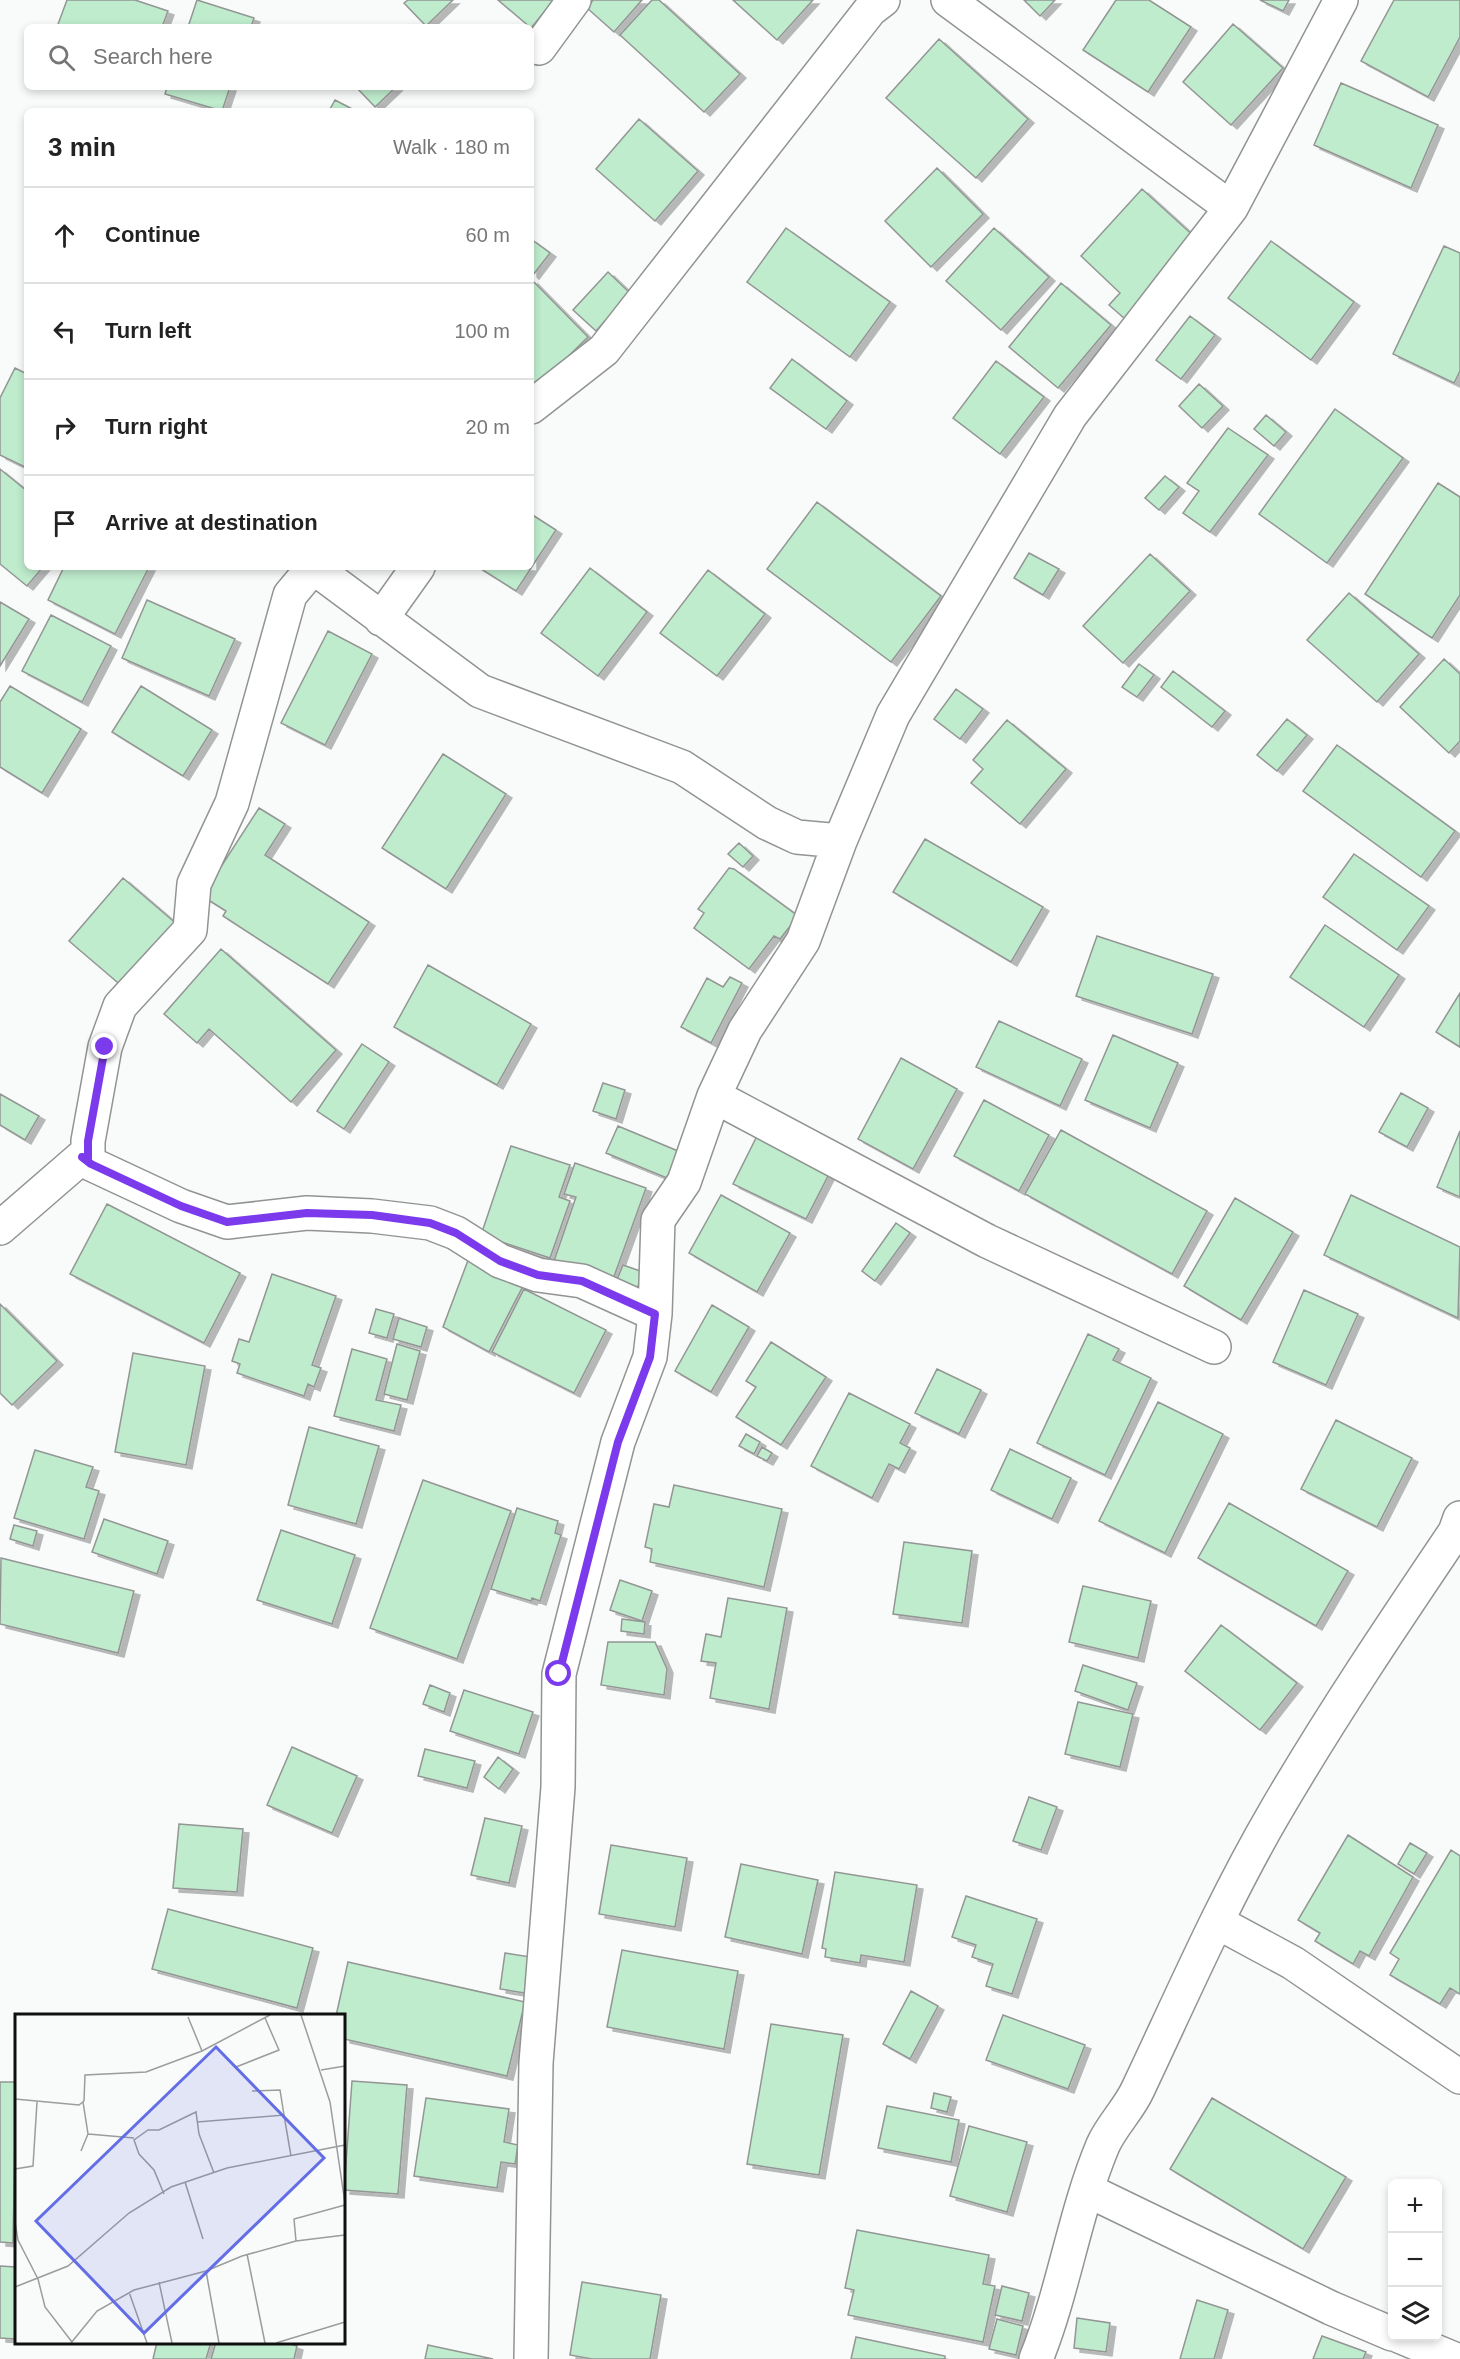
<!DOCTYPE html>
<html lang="en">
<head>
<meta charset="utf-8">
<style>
	:root { --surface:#fff; --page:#f2f2f2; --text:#222; --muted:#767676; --line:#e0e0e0 }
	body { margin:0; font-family:Helvetica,sans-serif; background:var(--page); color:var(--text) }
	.controls { position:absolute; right:18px; bottom:18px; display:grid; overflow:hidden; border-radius:9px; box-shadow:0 3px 9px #0003 }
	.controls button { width:54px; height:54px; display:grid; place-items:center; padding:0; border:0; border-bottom:2px solid var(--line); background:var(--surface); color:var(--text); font:30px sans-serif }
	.stop { position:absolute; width:18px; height:18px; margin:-14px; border:4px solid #7c3aed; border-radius:50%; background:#fff }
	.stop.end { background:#7c3aed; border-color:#fff; box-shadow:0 2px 6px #0008 }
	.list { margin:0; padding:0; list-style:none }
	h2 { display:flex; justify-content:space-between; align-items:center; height:78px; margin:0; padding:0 24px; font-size:26px }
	h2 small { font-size:20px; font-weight:400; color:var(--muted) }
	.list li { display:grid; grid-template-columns:39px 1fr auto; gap:18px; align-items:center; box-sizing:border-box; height:96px; padding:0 24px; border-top:2px solid var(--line) }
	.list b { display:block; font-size:22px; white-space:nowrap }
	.list em { font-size:20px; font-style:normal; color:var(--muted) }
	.icon { flex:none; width:33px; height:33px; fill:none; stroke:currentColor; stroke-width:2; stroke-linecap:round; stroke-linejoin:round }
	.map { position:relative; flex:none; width:1460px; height:2359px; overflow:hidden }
	.search { position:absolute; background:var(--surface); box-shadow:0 3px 9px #0003; left:24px; top:24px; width:510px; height:66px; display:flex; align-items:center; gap:15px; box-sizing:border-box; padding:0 21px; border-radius:9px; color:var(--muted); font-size:22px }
	.panel { position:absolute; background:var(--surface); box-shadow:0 3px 9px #0003; left:24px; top:108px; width:510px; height:462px; border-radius:9px }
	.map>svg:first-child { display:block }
	.building { fill:#bfeccd; stroke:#939694; stroke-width:1.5; filter:url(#shadow) }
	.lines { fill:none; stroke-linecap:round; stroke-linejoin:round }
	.minor-casing { stroke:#919492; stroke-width:36 }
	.minor { stroke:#fff; stroke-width:33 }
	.route { stroke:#7c3aed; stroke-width:8 }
	.inset-road { fill:none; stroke:#9a9d9b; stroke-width:1.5 }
	.view { fill:#626de6; fill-opacity:0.15; stroke:#626de6; stroke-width:3 }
	.inset-edge { fill:none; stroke:#0e0f0e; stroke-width:3 }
</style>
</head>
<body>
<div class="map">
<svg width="1460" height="2359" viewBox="0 0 1460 2359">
	<defs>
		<filter id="shadow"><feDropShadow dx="6" dy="4" stdDeviation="0" flood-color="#0004"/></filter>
	</defs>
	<rect width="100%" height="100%" fill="#f8fbf9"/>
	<path class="building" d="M67,0h68l33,11 -6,16h-105z
		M197,0l57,18 -3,9h-63z
		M408,0h45l-27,26 -22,-23z
		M498,0h56l-23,28z
		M593,0h49l-28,32 -27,-24z
		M652,0h7l81,74 -36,38 -84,-77z
		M733,0h80l-36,40z
		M1024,0h31l-15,16z
		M1116,0h33l42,27 -43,65 -65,-42z
		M1260,0h29l-6,11z
		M1394,0h66v37l-32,60 -67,-36z
		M1233,24l50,44 -52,57 -48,-43z
		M939,39l89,80 -52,59 -90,-80z
		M1341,83l97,42 -27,63 -97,-43z
		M167,87h63l-8,24 -57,-17z
		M356,87h40l-21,20z
		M335,100l21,11h-27z
		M639,119l59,52 -43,50 -59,-52z
		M937,168l46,46 -52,53 -46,-46z
		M1142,189l55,50 -72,80 -16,-14 11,-12 -39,-37z
		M786,228l104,74 -40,55 -103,-75z
		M994,228l55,49 -48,53 -55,-49z
		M531,239l19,14 -17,22 -2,-2z
		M1271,241l83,61 -43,58 -83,-62z
		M1444,246l16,7v118l-6,12 -61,-29z
		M608,272l22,21 -34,38 -23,-21z
		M532,280l56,57 -53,52 -4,-3z
		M1061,283l50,42 -53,63 -49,-41z
		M1190,316l25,19 -34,44 -25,-19z
		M792,359l55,42 -21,28 -56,-41z
		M996,361l48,36 -44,57 -47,-36z
		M15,368l12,6v94l-27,-13v-57z
		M1199,384l24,22 -21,22 -23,-22z
		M1335,409l68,49 -76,105 -68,-49z
		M1266,415l20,17 -12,14 -20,-17z
		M1228,428l40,27 -58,77 -27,-19 16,-22 -12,-8z
		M0,469l27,22v76h16l-16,19 -27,-22z
		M1165,476l14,11 -20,23 -14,-12z
		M1438,483l22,14v98l-28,43 -67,-44z
		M817,502l124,94 -50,66 -124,-93z
		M531,514l25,16 -40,61 -38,-24h53z
		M1029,553l30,16 -16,26 -29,-17z
		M1150,554l40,37 -67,72 -40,-37z
		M64,567h85l-34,67 -67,-34z
		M590,568l57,44 -49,64 -57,-43z
		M708,570l57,44 -48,62 -57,-43z
		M1349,593l70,61 -42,48 -70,-62z
		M147,600l88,39 -26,57 -87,-38z
		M0,602l29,17 -29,47z
		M51,615l60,31 -29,56 -60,-31z
		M328,631l44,23 -47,91 -44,-22z
		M1444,659l16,15v67l-11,12 -49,-46z
		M1139,664l15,11 -17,22 -15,-10z
		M1173,671l52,40 -13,16 -51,-40z
		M10,686l71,43 -39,64 -42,-26v-65z
		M141,686l71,44 -29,46 -71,-44z
		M956,689l27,20 -23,30 -26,-20z
		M1287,719l20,16 -30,36 -20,-16z
		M1007,720l59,49 -46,55 -49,-41 12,-14 -10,-9z
		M1337,745l118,86 -34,46 -118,-86z
		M443,754l63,40 -60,95 -64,-41z
		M259,808l26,16 -20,31 104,67 -41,62 -105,-68 3,-5 -24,-15z
		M925,839l118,68 -32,55 -118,-70z
		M739,843l14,13 -10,11 -15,-13z
		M1354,854l75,52 -32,44 -74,-53z
		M729,868l5,1 64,47 -18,23 -6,-3 -25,33 -55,-41 10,-15 -6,-4z
		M123,878l56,48 -55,62 -55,-47z
		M1325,925l74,50 -35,52 -74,-50z
		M1097,936l116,38 -21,60 -116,-38z
		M221,949l115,101 -45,52 -82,-73 -12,14 -33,-29z
		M428,965l103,59 -34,61 -103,-58z
		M730,977l12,6 -31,60 -30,-16 26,-49 16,9z
		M1460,993v54l-24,-15z
		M999,1021l83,38 -22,47 -84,-39z
		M1113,1035l65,28 -28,65 -65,-28z
		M362,1044l27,18 -45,67 -27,-18z
		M901,1058l56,31 -44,80 -55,-30z
		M603,1083l22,7 -9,29 -23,-8z
		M1401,1093l27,15 -21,39 -28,-15z
		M0,1094l39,22 -14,24 -25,-15z
		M984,1100l65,35 -30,56 -65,-35z
		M618,1126l60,25 -11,27 -61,-25z
		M1061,1130l146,81 -35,63 -147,-80z
		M1460,1131v66l-23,-10z
		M757,1136l73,36 -24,47 -73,-35z
		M511,1146l59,19 -11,32 11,4 -20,57 -69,-23z
		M575,1163l71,25 -34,94 -58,-21 22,-64 -12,-3z
		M721,1195l69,38 -33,59 -68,-39z
		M1351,1195l109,52 -2,71 -134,-63z
		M1235,1198l58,34 -52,88 -57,-34z
		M107,1204l133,69 -36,70 -134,-69z
		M896,1223l14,10 -35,48 -13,-10z
		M470,1255l53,31 -34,66 -46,-25z
		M623,1265l20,7 -6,17 -21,-7z
		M272,1274l64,22 -24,69 9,3 -7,19 -6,-3 -4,12 -67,-23 3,-9 -8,-3 7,-22 10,3z
		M524,1289l82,41 -32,63 -82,-41z
		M1304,1290l54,24 -32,71 -53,-23z
		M0,1304l57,57 -45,44 -12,-12z
		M712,1305l37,22 -38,65 -36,-21z
		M376,1309l18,5 -7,24 -18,-5z
		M399,1318l28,9 -6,20 -28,-8z
		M1088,1334l31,15 -6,11 38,18 -46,97 -68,-32z
		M771,1342l55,35 -45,68 -45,-28 20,-30 -10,-6z
		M397,1344l23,7 -13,49 -23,-6z
		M352,1349l35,10 -11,41 25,5 -7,26 -60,-15z
		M133,1353l72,13 -19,99 -71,-13z
		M937,1369l44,21 -22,44 -44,-21z
		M849,1393l61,31 -10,19 10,5 -11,21 -10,-5 -17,34 -61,-32z
		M1158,1402l65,32 -58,119 -66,-32z
		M1336,1420l76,38 -35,69 -76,-38z
		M309,1427l70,19 -23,78 -68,-19z
		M746,1434l14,8 -6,12 -15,-8z
		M762,1447l10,6 -5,8 -10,-5z
		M1010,1449l61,29 -19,41 -61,-29z
		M35,1450l58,17 -7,20 13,4 -15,48 -70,-21z
		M423,1480l88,31 -54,148 -87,-31z
		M674,1485l108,24 -18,78 -114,-25 2,-13 -7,-2 9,-43 15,3z
		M1229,1503l119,68 -32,55 -118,-68z
		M517,1508l41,13 -3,12 6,2 -21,66 -8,-3 -1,3 -40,-12z
		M104,1519l64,22 -11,33 -65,-22z
		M14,1525l23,6 -4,15 -23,-7z
		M281,1530l74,25 -23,69 -75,-24z
		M904,1542l68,9 -10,72 -69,-9z
		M1,1558l133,33 -16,62 -118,-29z
		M620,1580l32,11 -10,30 -32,-11z
		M1083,1586l68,15 -13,57 -69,-16z
		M728,1598l59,10 -18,101 -59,-11 6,-35 -15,-2 5,-27 15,3z
		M622,1619l23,3 -1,12 -23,-3z
		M1221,1625l76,58 -37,47 -75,-59z
		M608,1642h47l12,27 -3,26 -63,-10z
		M1083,1665l54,18 -9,27 -53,-19z
		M430,1685l20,8 -6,19 -21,-8z
		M464,1690l69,22 -14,42 -69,-23z
		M1078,1702l55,12 -13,53 -55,-13z
		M292,1747l65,29 -25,57 -65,-28z
		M425,1749l50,12 -8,27 -49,-12z
		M498,1757l15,12 -14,20 -15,-12z
		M1029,1797l28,10 -16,43 -28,-9z
		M485,1818l37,8 -13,57 -38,-8z
		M179,1824l64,5 -6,63 -64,-4z
		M1348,1835l65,42 -44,79 -9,-5 -7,13 -38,-23 5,-8 -22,-13z
		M1410,1843l17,10 -13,21 -16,-10z
		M611,1845l76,13 -12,69 -76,-13z
		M1451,1850l9,6v138l-10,-6 -10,16 -50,-29 9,-16 -9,-6z
		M741,1864l77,16 -16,74 -77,-17z
		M835,1872l82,13 -13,77 -43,-7 -1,8 -35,-6 1,-8 -4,-1z
		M966,1896l71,23 -25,75 -26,-8 7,-22 -21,-7 4,-12 -24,-8z
		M168,1909l145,39 -16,60 -145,-39z
		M622,1950l116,21 -14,78 -117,-22z
		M505,1953l32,5 -6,36 -31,-5z
		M348,1962l177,40 -18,74 -163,-37v-23h-8z
		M911,1991l27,15 -28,53 -27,-15z
		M1003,2015l82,30 -17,44 -82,-29z
		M771,2024l72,11 -24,140 -72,-11z
		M352,2081l55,4 -9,109 -54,-4z
		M0,2082h16l-3,161 -13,-1z
		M934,2093l17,4 -4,15 -16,-4z
		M426,2098l83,11 -5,33 14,3 -3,19 -14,-2 -4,26 -83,-12z
		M1212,2098l134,79 -43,72 -133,-80z
		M887,2106l72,14 -8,42 -73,-14z
		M969,2126l58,16 -20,70 -57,-16z
		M857,2230l132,25 -6,29 12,2 -12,56 -135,-27 6,-25 -9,-2z
		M0,2266l16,1v72l-16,-1z
		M582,2282l79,13 -11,64h-58l-22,-4z
		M1002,2286l27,7 -7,28 -27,-6z
		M1197,2300l31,10 -14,49h-34z
		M1077,2318l33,5 -4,29 -32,-4z
		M997,2319l26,7 -7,29 -27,-6z
		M1322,2336l44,16 -3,7h-50z
		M856,2337l89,19v3h-94z
		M157,2342h54l-5,17h-53z
		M216,2342h68l13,4 -3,13h-83z
		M428,2345l65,14h-68z"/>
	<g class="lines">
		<defs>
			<path id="minor" d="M948,0l283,208
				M539,48l35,-48
				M531,407l73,-57 266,-340 13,-10
				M309,567l1,4 -20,24 -58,208 -38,81 -4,46 -70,76 -15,41 -17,94v17l-6,-1 9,7 90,42 46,16 80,-9 65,3 58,7 26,10 44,28 38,14 44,6 73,33
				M313,567l167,124 202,76 85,56 30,14 43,4
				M381,619l37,-52
				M714,1096l273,145 227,106
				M0,1228l82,-71
				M1217,1922l76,41 167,114
				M1087,2190l244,118 61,26
				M1399,2336l55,23
				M531,2359l5,-296 22,-276 1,-113 59,-232 32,-85 5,-43 3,-94 26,-38 30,-86 31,-66 58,-89 37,-100 53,-126 177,-299 161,-208 110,-208
				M1036,2359c28,-69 38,-145 67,-214 9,-20 26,-36 35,-56 44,-93 85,-188 137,-277 56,-96 118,-188 180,-280l5,-14"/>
		</defs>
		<use href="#minor" class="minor-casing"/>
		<use href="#minor" class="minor"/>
	</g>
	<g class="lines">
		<path class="route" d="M105,1047l-17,94v17l-6,-1 9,7 90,42 46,16 80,-9 65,2 58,8 26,10 44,28 38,14 44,6 73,33 -5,43 -32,85 -59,232"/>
	</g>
	<g transform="translate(15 2014)">
		<rect width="330" height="330" fill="#f8fbf9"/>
		<path class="inset-road" d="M286,1l29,87 15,101M173,3l14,34M221,53l43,-17 -14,-32M306,56l24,-4M237,77l28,-1 4,25M0,85l64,6 5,-4 1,-26 61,-3 56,-21 68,-36M182,108l87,-7 7,41M73,120l46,4M66,137l7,-17 -5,-32M0,155l18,-3 4,-64M170,168l18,57M149,180l-10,-24 -15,-16 -5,-14 14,-10h11l37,-18 3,22 15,39M0,208l3,18 20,39 7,28 27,35M281,227l-2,-22 51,-14M232,240l18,89M191,257l13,72M144,268l13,61M0,273l53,-21 61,-53 42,-26 56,-19 118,-23M114,278l18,51M56,329l26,-32 37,-21 72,-19 36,-15 54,-15 49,-6M261,329l69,-21"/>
		<path class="view" d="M201,33l108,111 -180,175 -108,-112z"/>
		<rect width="330" height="330" class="inset-edge"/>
	</g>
</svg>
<div class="controls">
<button>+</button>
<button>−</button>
<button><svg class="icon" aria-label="layers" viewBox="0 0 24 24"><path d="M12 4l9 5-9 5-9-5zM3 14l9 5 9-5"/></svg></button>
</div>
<div class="stop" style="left:559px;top:1674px"></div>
<div class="stop end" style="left:105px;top:1047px"></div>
<div class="search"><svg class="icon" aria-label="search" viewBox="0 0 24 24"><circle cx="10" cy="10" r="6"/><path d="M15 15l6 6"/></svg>Search here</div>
<section class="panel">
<h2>3 min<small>Walk · 180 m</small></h2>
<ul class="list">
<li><svg class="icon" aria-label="ahead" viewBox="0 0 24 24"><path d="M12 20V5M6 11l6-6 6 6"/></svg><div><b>Continue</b></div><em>60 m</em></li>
<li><svg class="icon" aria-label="left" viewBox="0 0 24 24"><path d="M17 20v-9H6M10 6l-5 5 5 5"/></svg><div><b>Turn left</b></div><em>100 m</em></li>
<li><svg class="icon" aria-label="right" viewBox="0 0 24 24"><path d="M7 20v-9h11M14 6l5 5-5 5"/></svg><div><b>Turn right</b></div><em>20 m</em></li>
<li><svg class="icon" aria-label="arrive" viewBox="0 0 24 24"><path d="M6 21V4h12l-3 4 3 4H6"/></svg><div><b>Arrive at destination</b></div></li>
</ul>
</section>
</div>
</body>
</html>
